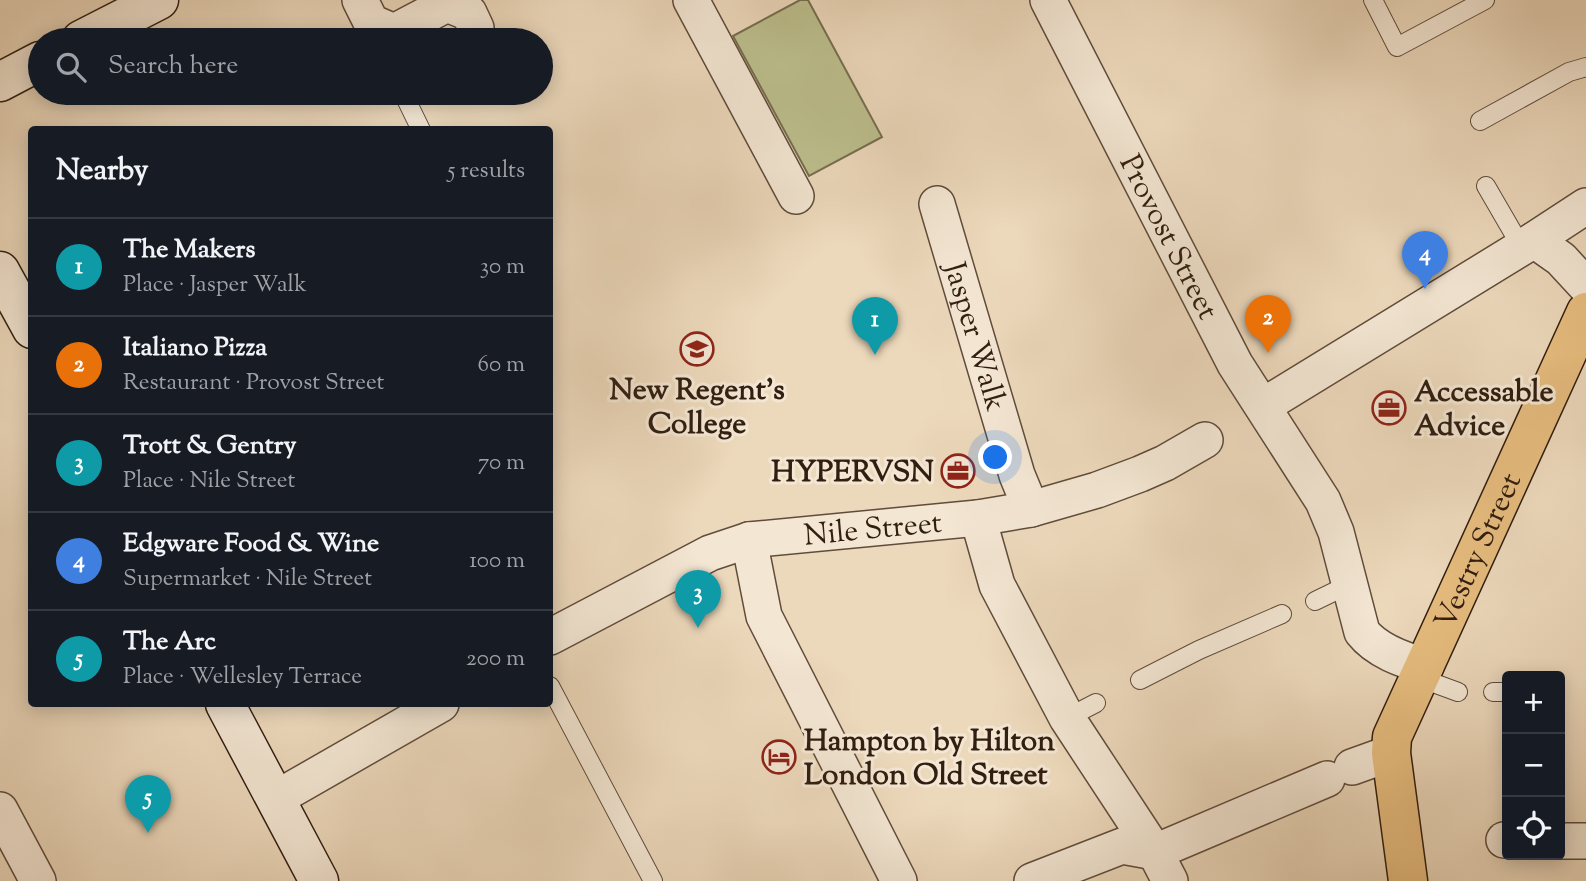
<!DOCTYPE html>
<html lang="en">
<head>
<meta charset="utf-8">
<style>
	:root { --surface:#171b24; --page:#242831; --text:#f1f3f6; --muted:#9ea1a6; --line:#363941; --accent:#0f766e }
	body { margin:0; font-family:"Sorts Mill Goudy",serif; background:var(--page); color:var(--text) }
	.controls { position:absolute; right:21px; bottom:21px; display:grid; overflow:hidden; border-radius:7px; box-shadow:0 4px 18px #0003 }
	.controls button { width:63px; height:63px; display:grid; place-items:center; padding:0; border:0; border-bottom:2px solid var(--line); background:var(--surface); color:var(--text); font:35px sans-serif }
	.you { position:absolute; left:996px; top:458px; width:24px; height:24px; margin:-18px; border:5px solid #fff; border-radius:50%; background:#1a73e8; box-shadow:0 0 0 10px #1a73e833 }
	.badge { display:grid; place-items:center; width:46px; height:46px; border-radius:50%; background:var(--accent); color:#fff; font-size:23px; font-weight:700 }
	.pin { position:absolute; translate:-50% -58px; filter:drop-shadow(0 2px 4px #0008) }
	.pin::after { content:''; position:absolute; top:37px; width:24px; height:21px; background:inherit; clip-path:polygon(0 0,100% 0,50% 100%) }
	.list { margin:0; padding:0; list-style:none }
	h2 { display:flex; justify-content:space-between; align-items:center; height:91px; margin:0; padding:0 28px; font-size:30px }
	h2 small { font-size:23px; font-weight:400; color:var(--muted) }
	.list li { display:grid; grid-template-columns:46px 1fr auto; gap:21px; align-items:center; box-sizing:border-box; height:98px; padding:0 28px; border-top:2px solid var(--line) }
	.list b { display:block; font-size:26px; white-space:nowrap }
	.list p { margin:0; font-size:23px; white-space:nowrap; color:var(--muted) }
	.list em { font-size:23px; font-style:normal; color:var(--muted) }
	.icon { flex:none; width:38px; height:38px; fill:none; stroke:currentColor; stroke-width:2; stroke-linecap:round; stroke-linejoin:round }
	.map { position:relative; flex:none; width:1586px; height:881px; overflow:hidden }
	.search { position:absolute; background:var(--surface); box-shadow:0 4px 18px #0003; left:28px; top:28px; width:525px; height:77px; display:flex; align-items:center; gap:18px; box-sizing:border-box; padding:0 24px; border-radius:38px; color:var(--muted); font-size:26px }
	.panel { position:absolute; background:var(--surface); box-shadow:0 4px 18px #0003; left:28px; top:126px; width:525px; height:581px; border-radius:7px }
	.map>svg:first-child { display:block }
	.green { fill:#bcbe8d; stroke:#766e4e; stroke-width:2 }
	.lines { fill:none; stroke-linecap:round; stroke-linejoin:round }
	.lane-casing { stroke:#604c3b; stroke-width:20 }
	.street-casing { stroke:#604c3b; stroke-width:38 }
	.secondary-casing { stroke:#311e10; stroke-width:41 }
	.primary-casing { stroke:#311e10; stroke-width:41 }
	.lane { stroke:#f3e6d3; stroke-width:18 }
	.street { stroke:#f3e6d3; stroke-width:35 }
	.secondary { stroke:#f3e6d3; stroke-width:38 }
	.primary { stroke:#e6bc7e; stroke-width:38 }
	.labels { text-anchor:middle; stroke-width:6; stroke-linejoin:round; paint-order:stroke }
	.street-label { font-size:30px; fill:#311e10; stroke:#f3e6d3 }
	.poi-label { font-size:30px; font-weight:bold; fill:#311e10; stroke:#f3e6d3; text-anchor:start }
</style>
</head>
<body>
<div class="map">
<svg width="1586" height="881" viewBox="0 0 1586 881">
	<rect width="100%" height="100%" fill="#ecd8bb"/>
	<filter id="stains"><feTurbulence type="fractalNoise" baseFrequency=".00286" numOctaves="4"/><feColorMatrix values="0 0 0 0 .2 0 0 0 0 .09 0 0 0 0 .02 0 0 0 .5 -.17"/></filter>
	<radialGradient id="worn" r=".72"><stop offset=".6" stop-color="#630" stop-opacity="0"/><stop offset="1" stop-color="#630" stop-opacity=".3"/></radialGradient>
	<path class="green" d="M800,0h8l74,137 -73,39 -76,-140z"/>
	<g class="lines">
		<defs>
			<path id="lane" d="M1373,0l24,47 88,-47
				M403,93l18,37
				M1480,121l89,-49 17,-5
				M1486,186l36,62
				M1315,601l35,-17
				M1420,678l38,14
				M1140,680l59,-30 83,-36
				M550,686l103,195
				M1493,692h14
				M1067,718l29,-15"/>
			<g id="street">
				<path d="M360,0l11,22 23,10 53,-28 22,9 7,15"/>
				<path d="M691,0l105,196"/>
				<path id="s1" d="M1048,0l187,364 88,137 13,31 26,100c15,19 41,28 64,34"/>
				<path id="s2" d="M937,204l80,271 14,34"/>
				<path d="M1534,240l27,19 25,27"/>
				<path d="M1263,406l271,-166 52,-34"/>
				<path d="M978,518l19,67 70,133 88,134 15,29"/>
				<path d="M749,540l15,76 135,265"/>
				<path id="s3" d="M550,637l160,-84 39,-13 229,-22 53,-9 66,-19 43,-16 25,-11 40,-23"/>
				<path d="M1352,767l39,-14"/>
				<path d="M275,799l166,-95"/>
				<path d="M0,810l38,71"/>
				<path d="M1504,840h3"/>
				<path d="M1560,841h26"/>
				<path d="M1032,881l90,-35 33,6 172,-73"/>
			</g>
			<path id="secondary" d="M81,40l78,-40
				M0,82l40,-21
				M0,271l32,58
				M225,704l94,177"/>
			<g id="primary">
				<path id="s4" d="M1408,881l-17,-128 1,-16 194,-425"/>
			</g>
		</defs>
		<use href="#lane" class="lane-casing"/>
		<use href="#street" class="street-casing"/>
		<use href="#secondary" class="secondary-casing"/>
		<use href="#primary" class="primary-casing"/>
		<use href="#lane" class="lane"/>
		<use href="#street" class="street"/>
		<use href="#secondary" class="secondary"/>
		<use href="#primary" class="primary"/>
	</g>
	<defs>
		<symbol id="school-ring" viewBox="-11 -11 22 22"><circle r="9.5" fill="#f3e6d3" stroke="#8f2418" stroke-width="1.5"/><path d="M0-5L7-2L0 1L-7-2ZM-4 1L0 2.5L4 1V4Q0 6-4 4Z" fill="#8f2418"/></symbol>
		<symbol id="office-ring" viewBox="-11 -11 22 22"><circle r="9.5" fill="#f3e6d3" stroke="#8f2418" stroke-width="1.5"/><path d="M-6-3h4V-5.5h4V-3h4V5H-6ZM-1-4.5V-3h2v-1.5ZM-6 0V1H6V0Z" fill="#8f2418"/></symbol>
		<symbol id="hotel-ring" viewBox="-11 -11 22 22"><circle r="9.5" fill="#f3e6d3" stroke="#8f2418" stroke-width="1.5"/><path d="M-6-4.5h1.5V1H6V5H4.5V3h-9V5H-6ZM-4 0a1.8 1.8 0 1 1 3.6 0ZM.5 0V-2.5h3Q6-2.5 6 0Z" fill="#8f2418"/></symbol>
	</defs>
	<g fill-rule="evenodd">
		<use href="#school-ring" x="678" y="330" width="38" height="38"/>
		<use href="#office-ring" x="1370" y="389" width="38" height="38"/>
		<use href="#office-ring" x="939" y="452" width="38" height="38"/>
		<use href="#hotel-ring" x="760" y="738" width="38" height="38"/>
	</g>
	<g class="labels">
		<g class="street-label">
			<text dy="10" stroke="none"><textPath href="#s1" startOffset="266">Provost Street</textPath></text>
			<text dy="10" stroke="none"><textPath href="#s2" startOffset="138">Jasper Walk</textPath></text>
			<text dy="10" stroke="none"><textPath href="#s3" startOffset="346">Nile Street</textPath></text>
			<text dy="10" stroke="none"><textPath href="#s4" startOffset="350">Vestry Street</textPath></text>
		</g>
		<g class="poi-label">
			<text x="697" y="399" text-anchor="middle">New Regent's<tspan x="697" dy="34">College</tspan></text>
			<text x="1414" y="401">Accessable<tspan x="1414" dy="34">Advice</tspan></text>
			<text x="934" y="481" text-anchor="end">HYPERVSN</text>
			<text x="804" y="750">Hampton by Hilton<tspan x="804" dy="34">London Old Street</tspan></text>
		</g>
	</g>
	<rect width="100%" height="100%" filter="url(#stains)"/>
	<rect width="100%" height="100%" fill="url(#worn)"/>
</svg>
<div class="controls">
<button>+</button>
<button>−</button>
<button><svg class="icon" aria-label="locate" viewBox="0 0 24 24"><circle cx="12" cy="12" r="6"/><path d="M12 2v4M12 18v4M2 12h4M18 12h4"/></svg></button>
</div>
<div class="you"></div>
<div class="pin badge" style="left:875px;top:355px;background:#0f9aa8">1</div>
<div class="pin badge" style="left:1268px;top:353px;background:#e8710a">2</div>
<div class="pin badge" style="left:698px;top:628px;background:#0f9aa8">3</div>
<div class="pin badge" style="left:1425px;top:289px;background:#3f7fe0">4</div>
<div class="pin badge" style="left:148px;top:833px;background:#0f9aa8">5</div>
<div class="search"><svg class="icon" aria-label="search" viewBox="0 0 24 24"><circle cx="10" cy="10" r="6"/><path d="M15 15l6 6"/></svg>Search here</div>
<section class="panel">
<h2>Nearby<small>5 results</small></h2>
<ul class="list">
<li><span class="badge" style="background:#0f9aa8">1</span><div><b>The Makers</b><p>Place · Jasper Walk</p></div><em>30 m</em></li>
<li><span class="badge" style="background:#e8710a">2</span><div><b>Italiano Pizza</b><p>Restaurant · Provost Street</p></div><em>60 m</em></li>
<li><span class="badge" style="background:#0f9aa8">3</span><div><b>Trott &amp; Gentry</b><p>Place · Nile Street</p></div><em>70 m</em></li>
<li><span class="badge" style="background:#3f7fe0">4</span><div><b>Edgware Food &amp; Wine</b><p>Supermarket · Nile Street</p></div><em>100 m</em></li>
<li><span class="badge" style="background:#0f9aa8">5</span><div><b>The Arc</b><p>Place · Wellesley Terrace</p></div><em>200 m</em></li>
</ul>
</section>
</div>
</body>
</html>
